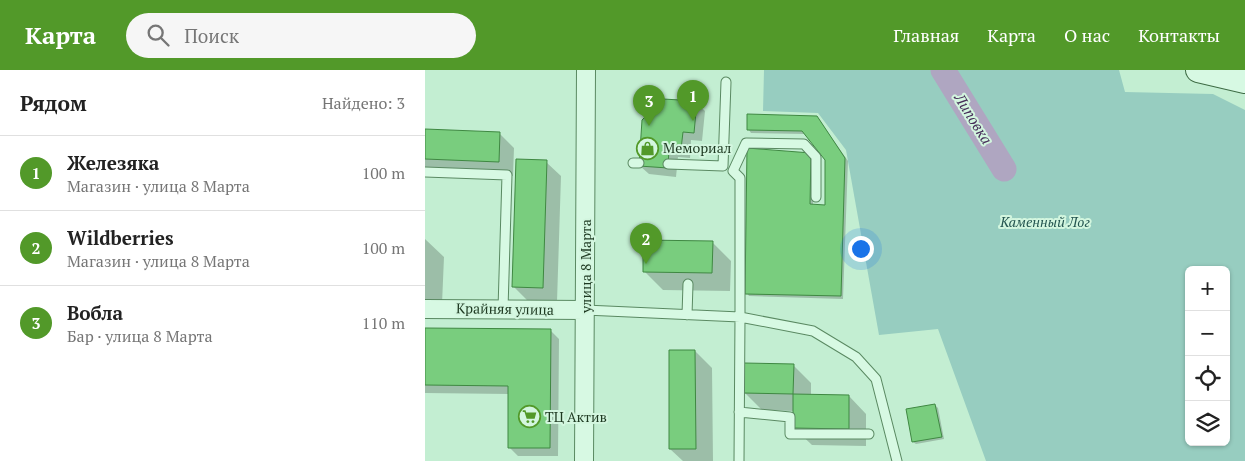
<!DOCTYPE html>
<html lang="ru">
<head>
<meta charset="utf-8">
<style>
	:root { --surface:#fff; --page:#f6f6f6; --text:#222; --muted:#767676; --line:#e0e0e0; --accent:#529929 }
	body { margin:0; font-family:"PT Serif",serif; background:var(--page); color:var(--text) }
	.controls { position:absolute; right:15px; bottom:15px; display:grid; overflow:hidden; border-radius:8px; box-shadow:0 1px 4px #0004 }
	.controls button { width:45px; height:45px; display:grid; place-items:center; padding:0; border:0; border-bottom:1px solid var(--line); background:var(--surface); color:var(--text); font:25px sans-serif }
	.you { position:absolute; left:435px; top:178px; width:18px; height:18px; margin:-12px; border:4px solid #fff; border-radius:50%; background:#1a73e8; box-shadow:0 0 0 8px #1a73e833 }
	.badge { display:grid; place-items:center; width:32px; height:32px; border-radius:50%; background:var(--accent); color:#fff; font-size:16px; font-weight:700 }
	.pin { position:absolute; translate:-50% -41px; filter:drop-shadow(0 1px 2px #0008) }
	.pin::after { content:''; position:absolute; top:26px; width:18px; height:15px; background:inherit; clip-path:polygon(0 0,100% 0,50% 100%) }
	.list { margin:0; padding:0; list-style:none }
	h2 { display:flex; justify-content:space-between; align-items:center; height:65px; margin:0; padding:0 20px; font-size:21px }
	h2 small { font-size:16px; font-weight:400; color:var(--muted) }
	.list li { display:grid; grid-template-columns:32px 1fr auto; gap:15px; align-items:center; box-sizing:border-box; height:75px; padding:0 20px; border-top:1px solid var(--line) }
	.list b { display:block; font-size:19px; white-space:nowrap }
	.list p { margin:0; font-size:16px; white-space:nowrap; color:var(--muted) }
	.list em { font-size:16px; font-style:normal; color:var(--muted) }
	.icon { flex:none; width:28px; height:28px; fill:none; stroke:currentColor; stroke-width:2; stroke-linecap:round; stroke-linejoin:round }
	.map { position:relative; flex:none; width:820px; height:391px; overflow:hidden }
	header { display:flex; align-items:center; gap:30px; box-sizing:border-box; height:70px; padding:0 25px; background:var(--accent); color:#fff }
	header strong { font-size:24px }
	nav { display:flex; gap:28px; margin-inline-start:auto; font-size:18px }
	.search { width:350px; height:45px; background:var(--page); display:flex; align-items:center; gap:12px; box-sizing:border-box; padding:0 18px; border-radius:28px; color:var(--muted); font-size:19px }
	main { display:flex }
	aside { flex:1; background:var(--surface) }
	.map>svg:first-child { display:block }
	.green { fill:#97cdc0; fill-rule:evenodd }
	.shadow { fill:#0003 }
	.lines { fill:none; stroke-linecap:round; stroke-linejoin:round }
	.river { stroke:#afa6c1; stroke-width:25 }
	.building { fill:#79cd7e; stroke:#3f8842 }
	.service-casing { stroke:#5a8962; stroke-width:11 }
	.minor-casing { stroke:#5a8962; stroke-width:20 }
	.secondary-casing { stroke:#3d6b44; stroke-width:26 }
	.service { stroke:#d7f9e3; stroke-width:9 }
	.minor { stroke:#d7f9e3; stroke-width:18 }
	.secondary { stroke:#d7f9e3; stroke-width:24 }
	.labels { text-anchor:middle; stroke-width:4; stroke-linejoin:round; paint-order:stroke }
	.poi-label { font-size:14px; fill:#1e3921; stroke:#d3f6df; text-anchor:start }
	.park-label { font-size:14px; font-style:italic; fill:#245550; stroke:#d3f6df }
	.street-label { font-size:14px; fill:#1e3921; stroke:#d3f6df }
	.water-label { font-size:15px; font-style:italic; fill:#462d59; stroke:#d3f6df }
</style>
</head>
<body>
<header>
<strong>Карта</strong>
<div class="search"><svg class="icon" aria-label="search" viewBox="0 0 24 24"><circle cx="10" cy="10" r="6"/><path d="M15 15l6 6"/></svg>Поиск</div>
<nav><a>Главная</a><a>Карта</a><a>О нас</a><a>Контакты</a></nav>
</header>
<main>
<aside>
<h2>Рядом<small>Найдено: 3</small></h2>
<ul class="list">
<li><span class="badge">1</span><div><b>Железяка</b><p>Магазин · улица 8 Марта</p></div><em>100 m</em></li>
<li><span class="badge">2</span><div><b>Wildberries</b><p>Магазин · улица 8 Марта</p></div><em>100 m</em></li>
<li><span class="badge">3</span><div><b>Вобла</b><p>Бар · улица 8 Марта</p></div><em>110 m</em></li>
</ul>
</aside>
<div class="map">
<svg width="820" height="391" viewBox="0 0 820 391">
	<rect width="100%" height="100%" fill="#c3eed2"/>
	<path class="green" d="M339,0h355l6,22 88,2 32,16v351h-259l-48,-132 -59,6 -33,-185 -28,-37 -55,-2zM764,200h37v172h-37z"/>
	<path class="shadow" d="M271,33l9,8 -3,30 -11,-1 -1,18 -12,-1 -2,20 -27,-3 -9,-8z
		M394,50l29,41 -5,138 -94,-3 -2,-3 1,-143 65,7v48l13,1v-47l-21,-25 -54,-1 -2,-3z
		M0,61l74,2 15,15 -1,28 -88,-3z
		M121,92l15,14 -4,126 -29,-1 -14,-14z
		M0,169l19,18 -2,47h-17z
		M287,172l19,19 -1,30 -67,-1 -19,-19z
		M0,259l125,1 9,9 -1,117h-40l-9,-9v-53l-84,-1z
		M270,281l17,17 1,93h-30l-13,-12z
		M368,295l18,18v13h38l17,18v32l-54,-1 -18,-17v-17l-32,-1 -17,-17z
		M510,335l3,3 6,31 -28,5 -3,-2z"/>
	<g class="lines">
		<path class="river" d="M518,0l61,99"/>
	</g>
	<path class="building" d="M238,29l34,2 -3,32 -11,-1 -2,17 -12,-1 -1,20 -29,-2 3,-46z
		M322,44l70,2 28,42 -4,138 -96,-2 2,-146 64,5 -1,51 15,1v-45l-23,-29 -55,-1z
		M0,59l75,3 -1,30 -74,-3z
		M91,89l31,1 -4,128 -31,-1z
		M218,170l70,1 -1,32 -69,-1z
		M0,258l126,1 -1,119h-42v-62l-83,-1z
		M244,280h26l1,99h-27z
		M319,293l50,1 -1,30 -50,-1z
		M368,324l56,1v34l-56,-1z
		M510,334l7,33 -30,5 -6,-33z"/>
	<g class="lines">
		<defs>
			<path id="service" d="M208,93h6
				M243,94l55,2 3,-84
				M0,102l82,3 -4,134
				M160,240l155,7v-139l-7,-7 13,-28 58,1 12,13v40
				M262,245l1,-31
				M314,342l51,5v17h79
				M314,391l1,-144 73,14 43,26 20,22 21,82"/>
			<path id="minor" d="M0,239l160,1
				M159,391l2,-391"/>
			<path id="secondary" d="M773,0l47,11"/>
		</defs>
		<use href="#service" class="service-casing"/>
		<use href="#minor" class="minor-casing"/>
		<use href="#secondary" class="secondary-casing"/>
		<use href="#service" class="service"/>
		<use href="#minor" class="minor"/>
		<use href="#secondary" class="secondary"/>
	</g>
	<defs>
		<symbol id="shop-ring" viewBox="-11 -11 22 22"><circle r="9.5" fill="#d3f6df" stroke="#529929" stroke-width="1.5"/><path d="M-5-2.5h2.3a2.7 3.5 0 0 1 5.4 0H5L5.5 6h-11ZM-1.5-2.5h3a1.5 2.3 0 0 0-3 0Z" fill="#529929"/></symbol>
		<symbol id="supermarket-ring" viewBox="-11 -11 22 22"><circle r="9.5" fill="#d3f6df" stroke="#529929" stroke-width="1.5"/><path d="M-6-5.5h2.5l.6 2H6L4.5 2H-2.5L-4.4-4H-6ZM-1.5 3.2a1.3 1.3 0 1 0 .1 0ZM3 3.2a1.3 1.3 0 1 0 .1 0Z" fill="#529929"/></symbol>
	</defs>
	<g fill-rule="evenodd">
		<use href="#shop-ring" x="210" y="66" width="25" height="25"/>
		<use href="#supermarket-ring" x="92" y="334" width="25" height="25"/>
	</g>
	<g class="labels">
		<g class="poi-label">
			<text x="238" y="83">Мемориал</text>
			<text x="120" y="352">ТЦ Актив</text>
		</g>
		<g class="park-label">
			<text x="620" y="157">Каменный Лог</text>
		</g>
		<g class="street-label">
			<text transform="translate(161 196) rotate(-90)" y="5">улица 8 Марта</text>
			<text transform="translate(80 239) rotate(1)" y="5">Крайняя улица</text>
		</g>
		<g class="water-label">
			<text transform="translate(548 49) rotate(58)" y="5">Липовка</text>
		</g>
	</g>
</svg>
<div class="controls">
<button>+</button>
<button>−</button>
<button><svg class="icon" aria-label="locate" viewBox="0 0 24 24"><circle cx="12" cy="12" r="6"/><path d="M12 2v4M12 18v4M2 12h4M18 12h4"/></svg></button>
<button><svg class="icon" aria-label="layers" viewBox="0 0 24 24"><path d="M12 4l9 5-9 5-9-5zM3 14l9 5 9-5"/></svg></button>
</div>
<div class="you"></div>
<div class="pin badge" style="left:268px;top:51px">1</div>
<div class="pin badge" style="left:221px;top:194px">2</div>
<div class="pin badge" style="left:224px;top:56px">3</div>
</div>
</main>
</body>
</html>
